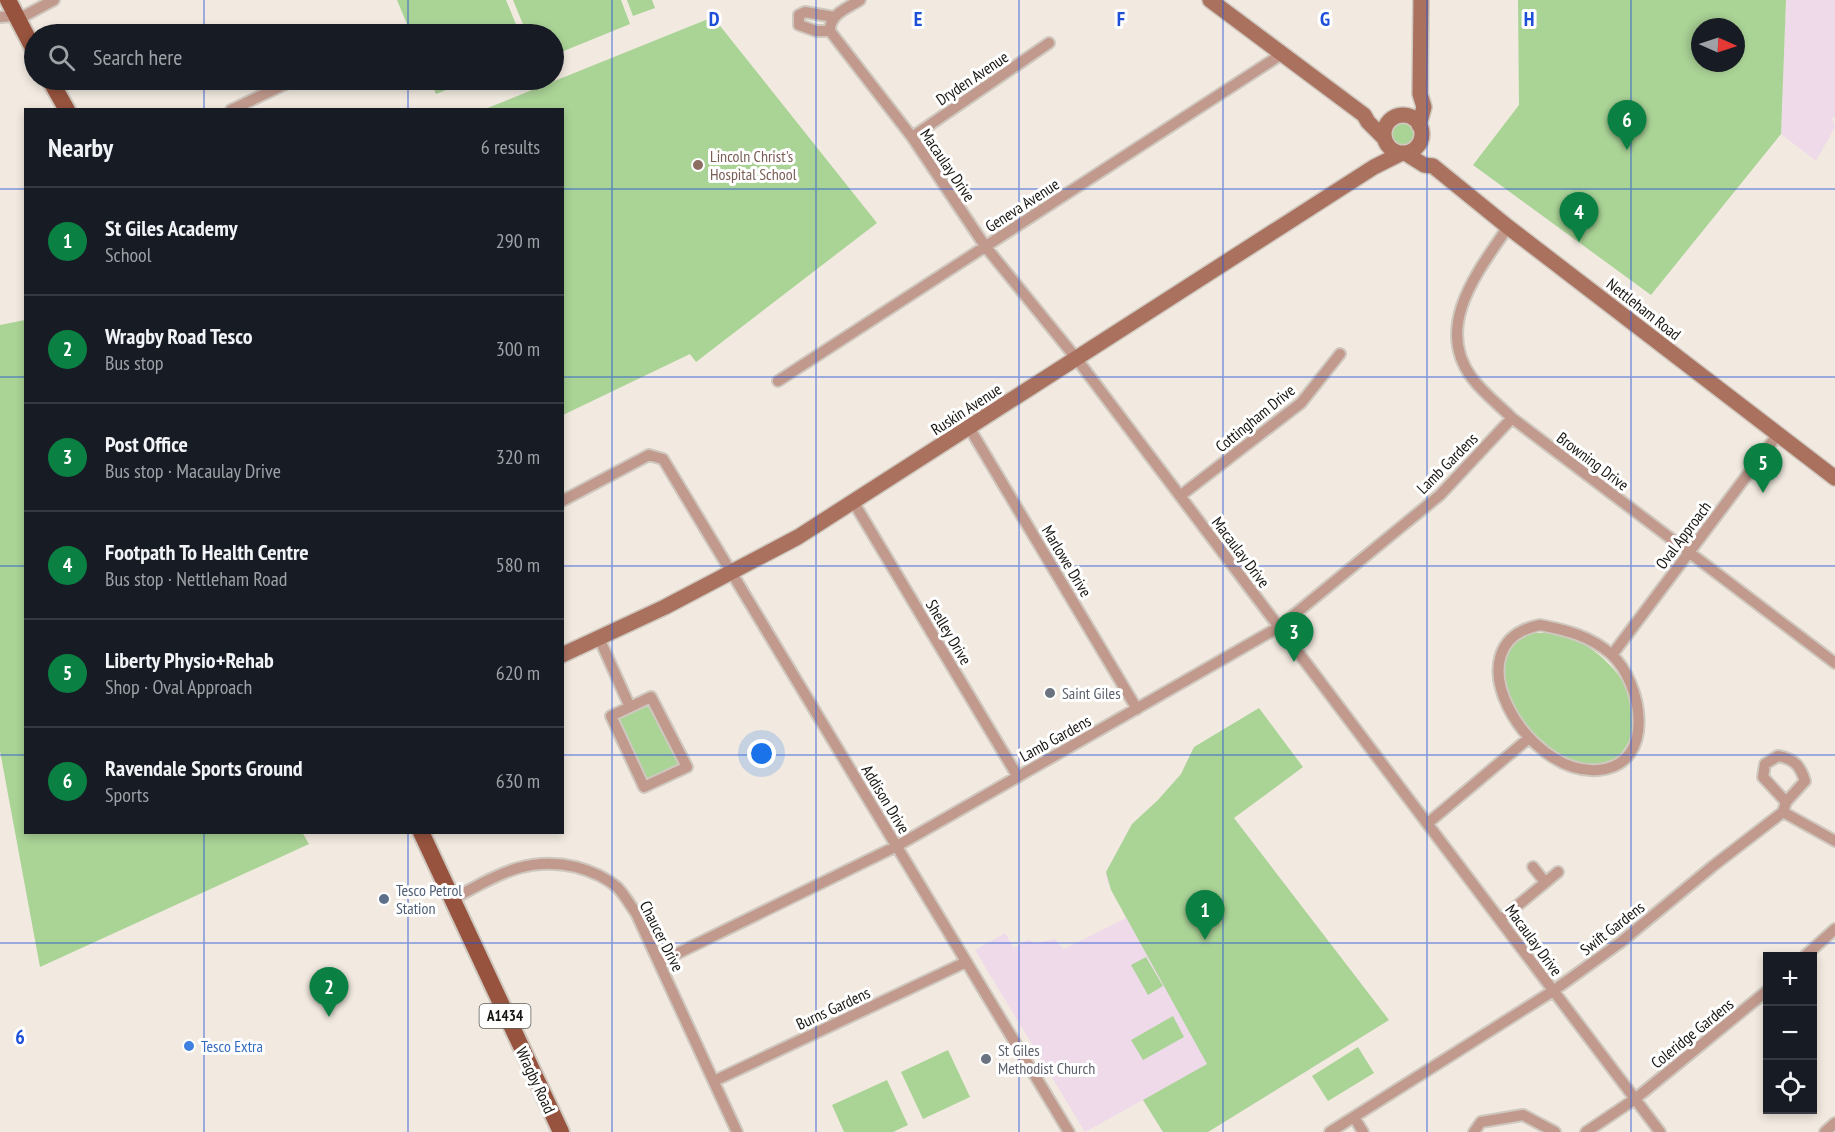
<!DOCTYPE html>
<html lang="en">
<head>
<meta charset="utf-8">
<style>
	:root { --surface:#171b24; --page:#242831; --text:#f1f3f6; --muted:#9ea1a6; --line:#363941; --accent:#0b8043 }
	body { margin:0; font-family:"PT Sans Narrow",sans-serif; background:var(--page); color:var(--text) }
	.controls { position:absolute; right:18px; bottom:18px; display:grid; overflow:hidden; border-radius:0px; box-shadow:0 3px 9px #0003 }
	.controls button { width:54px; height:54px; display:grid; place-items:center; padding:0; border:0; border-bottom:2px solid var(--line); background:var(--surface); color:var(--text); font:30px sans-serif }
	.compass { position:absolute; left:1691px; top:18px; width:54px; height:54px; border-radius:50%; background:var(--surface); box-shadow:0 3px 9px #0003; rotate:93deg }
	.you { position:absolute; left:762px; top:754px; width:21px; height:21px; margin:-15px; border:4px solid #fff; border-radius:50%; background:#1a73e8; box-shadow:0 0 0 9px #1a73e833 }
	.badge { display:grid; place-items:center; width:39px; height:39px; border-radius:50%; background:var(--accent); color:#fff; font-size:20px; font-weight:700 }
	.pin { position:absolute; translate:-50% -50px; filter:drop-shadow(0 2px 3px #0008) }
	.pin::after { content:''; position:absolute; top:32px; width:21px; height:18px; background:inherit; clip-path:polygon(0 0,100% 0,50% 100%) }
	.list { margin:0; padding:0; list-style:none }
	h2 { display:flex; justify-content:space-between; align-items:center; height:78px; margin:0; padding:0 24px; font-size:26px }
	h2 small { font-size:20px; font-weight:400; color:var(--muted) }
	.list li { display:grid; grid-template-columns:39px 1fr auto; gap:18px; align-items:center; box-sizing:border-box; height:108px; padding:0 24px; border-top:2px solid var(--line) }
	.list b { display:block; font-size:22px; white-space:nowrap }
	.list p { margin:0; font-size:20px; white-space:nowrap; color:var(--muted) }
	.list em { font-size:20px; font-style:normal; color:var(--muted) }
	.icon { flex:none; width:33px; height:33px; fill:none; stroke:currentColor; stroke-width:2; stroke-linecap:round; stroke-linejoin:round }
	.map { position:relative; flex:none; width:1835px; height:1132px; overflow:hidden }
	.search { position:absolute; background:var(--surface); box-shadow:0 3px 9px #0003; left:24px; top:24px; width:540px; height:66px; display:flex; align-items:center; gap:15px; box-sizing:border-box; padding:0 21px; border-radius:33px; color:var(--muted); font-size:22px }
	.panel { position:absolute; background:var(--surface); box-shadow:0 3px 9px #0003; left:24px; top:108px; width:540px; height:726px; border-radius:0px }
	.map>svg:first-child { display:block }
	.education { fill:#efdaea }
	.green { fill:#aad396; fill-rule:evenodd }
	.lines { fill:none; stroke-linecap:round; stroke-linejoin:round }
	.street-casing { stroke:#cfc8bf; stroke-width:14 }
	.secondary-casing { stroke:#cfc8bf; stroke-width:18 }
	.primary-casing { stroke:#cfc8bf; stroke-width:20 }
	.street { stroke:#c1998d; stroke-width:10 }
	.secondary { stroke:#aa715f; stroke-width:15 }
	.primary { stroke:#97533e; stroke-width:16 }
	.grid { fill:none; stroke:#1d4ed8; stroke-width:1.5; stroke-opacity:0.55 }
	.education-dot { fill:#8d6e63; stroke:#fff; stroke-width:2 }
	.worship-dot { fill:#6b7280; stroke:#fff; stroke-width:2 }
	.service-dot { fill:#5c6f8a; stroke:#fff; stroke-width:2 }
	.shop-dot { fill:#3f7fe0; stroke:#fff; stroke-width:2 }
	.labels { text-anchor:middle; stroke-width:6; stroke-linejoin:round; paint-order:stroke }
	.shield { fill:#fff; stroke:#5d5b58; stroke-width:1.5 }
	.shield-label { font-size:15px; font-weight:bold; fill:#171511 }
	.street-label { font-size:16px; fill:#171511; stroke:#fff }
	.education-label { font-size:16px; fill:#785e54; stroke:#fff; text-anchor:start }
	.worship-label { font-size:16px; fill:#5b616d; stroke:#fff; text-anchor:start }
	.service-label { font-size:16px; fill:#4e5e75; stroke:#fff; text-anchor:start }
	.shop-label { font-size:16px; fill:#366cbe; stroke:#fff; text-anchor:start }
	.grid-label { font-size:20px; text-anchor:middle; font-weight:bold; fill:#1d4ed8; stroke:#fff; stroke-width:6; stroke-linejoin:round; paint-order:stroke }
</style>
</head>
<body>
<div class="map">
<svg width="1835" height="1132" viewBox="0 0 1835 1132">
	<rect width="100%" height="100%" fill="#f2eae0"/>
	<path class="education" d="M1786,0h49v117l-3,1 3,9 -19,34 -35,-27z
		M1194,747l40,71 155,202 -181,112h-45l-20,-32 -58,32 -110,-182 30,-17 9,15 14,-8 9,3 18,-4 9,10 62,-31 -19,-37 -1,-9 26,-48 26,-24 23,-26z"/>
	<path class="green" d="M397,0h109l14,34h-109z
		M513,0h108l9,24 -76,31v-21h-27z
		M627,0h25l3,8 -22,8z
		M1518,0h268l-5,134 -130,161 -178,-130 46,-60zM1700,27h36v36h-36z
		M713,17l164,206 -181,139 -6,-8 -127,61 -1,-305 -77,-1z
		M430,80h42l-36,14z
		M1390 134a13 13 0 1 1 26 0a13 13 0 1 1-26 0Z
		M25,320l1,512h276l7,12 -269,123 -40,-216v-426z
		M1529,633c13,0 29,-1 41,4 42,18 87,71 52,115 -45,55 -171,-80 -93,-119z
		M651,697l36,70 -43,20 -33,-71z
		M1259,708l44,59 -69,51 155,202 -181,112h-45l-20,-32 64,-36 -96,-174 -5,-18 26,-48 26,-24 23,-26 13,-27z
		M1146,957l17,29 -15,9 -17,-30z
		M1173,1016l11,21 -41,23 -12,-20z
		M1358,1047l16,26 -46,28 -16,-25z
		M948,1050l22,47 -47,22 -22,-47z
		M887,1080l21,45 -15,7h-49l-12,-27z"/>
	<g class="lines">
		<defs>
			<path id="street" d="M860,0c-12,8 -31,14 -30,31l82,106 73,109 91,112 584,774
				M0,17l26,-2 28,-15
				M830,31h-14l-17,-6v-10l6,-3 29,5
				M231,110l63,-30
				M912,137l137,-94
				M1508,227c-29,43 -75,99 -36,151 11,15 27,27 40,40l323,245
				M778,381l504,-327
				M970,429l167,280
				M1180,496l121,-93 39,-49
				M562,501l87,-46 14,4 406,673
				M854,503l164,274
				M1540,625c26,5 50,11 71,29 31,28 47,111 -13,116 -72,6 -149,-127 -58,-145z
				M599,638l31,69 -19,9 33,71 43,-20 -36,-70 -21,10
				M1612,655l166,-221
				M1783,812l3,-10 -23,-25 2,-13 13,-8c16,3 22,9 27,25l-19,21
				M1783,812l52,29
				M1428,823l101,-85
				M1533,867l12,15
				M451,900c43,-23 75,-45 125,-33 15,4 29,10 41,20 7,7 13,18 19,26l101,219
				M1500,920l58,-48
				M1805,956l30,-27
				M660,962l237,-116 382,-219 161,-132 72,-77
				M714,1081l252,-119
				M1354,1117l9,15
				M1330,1132l223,-141 68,-49 92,-76 70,-54
				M1474,1132l7,-10 42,-7 32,17
				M1586,1132l49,-33 133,-109
				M1825,1132l10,-9"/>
			<path id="secondary" d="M1210,0l154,115 4,7 16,16
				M1384 134a19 19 0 1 1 38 0a19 19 0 1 1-38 0Z
				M1419,125l5,-18 -4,-13 1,-94
				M1405,153l19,12 9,1 75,61 327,251
				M562,655l103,-48 133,-70 576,-370 28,-14"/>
			<path id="primary" d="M8,0l26,50
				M50,80l17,30
				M421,832l140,300"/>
		</defs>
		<use href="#street" class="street-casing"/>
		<use href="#secondary" class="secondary-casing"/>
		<use href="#primary" class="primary-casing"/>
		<use href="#street" class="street"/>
		<use href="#secondary" class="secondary"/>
		<use href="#primary" class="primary"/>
	</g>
	<path class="grid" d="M204,0v34M408,0v34M612,0v1132M816,0v1132M1019,0v1132M1223,0v1132M1427,0v1132M1631,0v1132M204,80v30M408,80v30M0,189h26M562,189h1273M0,377h26M562,377h1273M0,566h26M562,566h1273M0,755h26M562,755h1273M204,832v300M408,832v300M0,943h1835"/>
	<circle class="education-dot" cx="698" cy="165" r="6"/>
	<g class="worship-dot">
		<circle cx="1050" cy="693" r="6"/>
		<circle cx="986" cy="1059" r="6"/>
	</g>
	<circle class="service-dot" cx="384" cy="899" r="6"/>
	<circle class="shop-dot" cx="189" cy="1046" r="6"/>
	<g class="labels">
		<rect class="shield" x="479.5" y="1004" width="51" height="24" rx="4.5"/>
		<g class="shield-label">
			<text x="505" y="1021">A1434</text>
		</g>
		<g class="street-label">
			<text transform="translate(972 78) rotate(-34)" y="6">Dryden Avenue</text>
			<text transform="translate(948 165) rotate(56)" y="6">Macaulay Drive</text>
			<text transform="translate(1022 205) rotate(-33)" y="6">Geneva Avenue</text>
			<text transform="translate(1644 309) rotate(38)" y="6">Nettleham Road</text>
			<text transform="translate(966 409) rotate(-33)" y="6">Ruskin Avenue</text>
			<text transform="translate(1255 418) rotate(-39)" y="6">Cottingham Drive</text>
			<text transform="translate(1593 461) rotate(37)" y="6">Browning Drive</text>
			<text transform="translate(1447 463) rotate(-45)" y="6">Lamb Gardens</text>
			<text transform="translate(1683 535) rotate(-53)" y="6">Oval Approach</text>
			<text transform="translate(1241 552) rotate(53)" y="6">Macaulay Drive</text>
			<text transform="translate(1067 561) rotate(59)" y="6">Marlowe Drive</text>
			<text transform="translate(949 632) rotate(59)" y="6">Shelley Drive</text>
			<text transform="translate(1055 738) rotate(-29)" y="6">Lamb Gardens</text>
			<text transform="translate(886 799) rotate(59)" y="6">Addison Drive</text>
			<text transform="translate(1612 928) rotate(-38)" y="6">Swift Gardens</text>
			<text transform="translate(662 936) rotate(63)" y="6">Chaucer Drive</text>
			<text transform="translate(1534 940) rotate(54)" y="6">Macaulay Drive</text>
			<text transform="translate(833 1008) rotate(-25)" y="6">Burns Gardens</text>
			<text transform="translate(1692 1033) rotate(-39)" y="6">Coleridge Gardens</text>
			<text transform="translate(536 1080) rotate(65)" y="6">Wragby Road</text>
		</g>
		<g class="education-label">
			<text x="710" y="162">Lincoln Christ's<tspan x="710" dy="18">Hospital School</tspan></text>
		</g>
		<g class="worship-label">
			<text x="1062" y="699">Saint Giles</text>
			<text x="998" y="1056">St Giles<tspan x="998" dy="18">Methodist Church</tspan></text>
		</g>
		<g class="service-label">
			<text x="396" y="896">Tesco Petrol<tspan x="396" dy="18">Station</tspan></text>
		</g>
		<g class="shop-label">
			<text x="201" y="1052">Tesco Extra</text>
		</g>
	</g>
	<g class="grid-label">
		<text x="714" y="26">D</text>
		<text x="918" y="26">E</text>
		<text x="1121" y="26">F</text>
		<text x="1325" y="26">G</text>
		<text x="1529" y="26">H</text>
		<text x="20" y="1044">6</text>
	</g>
</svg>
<div class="controls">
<button>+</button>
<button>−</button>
<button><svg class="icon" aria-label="locate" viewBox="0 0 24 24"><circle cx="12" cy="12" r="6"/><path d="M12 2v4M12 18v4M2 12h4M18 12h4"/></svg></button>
</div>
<svg class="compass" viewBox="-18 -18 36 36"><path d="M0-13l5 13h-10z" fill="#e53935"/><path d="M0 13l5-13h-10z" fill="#9ea1a6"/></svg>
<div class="you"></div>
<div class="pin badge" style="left:1205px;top:940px">1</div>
<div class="pin badge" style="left:329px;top:1017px">2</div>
<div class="pin badge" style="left:1294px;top:662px">3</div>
<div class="pin badge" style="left:1579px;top:242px">4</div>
<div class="pin badge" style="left:1763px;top:493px">5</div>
<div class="pin badge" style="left:1627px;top:150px">6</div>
<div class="search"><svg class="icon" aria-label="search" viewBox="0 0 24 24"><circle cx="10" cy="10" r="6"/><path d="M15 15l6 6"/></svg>Search here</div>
<section class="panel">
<h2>Nearby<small>6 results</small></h2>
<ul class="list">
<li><span class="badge">1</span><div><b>St Giles Academy</b><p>School</p></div><em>290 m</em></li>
<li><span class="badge">2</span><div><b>Wragby Road Tesco</b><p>Bus stop</p></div><em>300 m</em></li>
<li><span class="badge">3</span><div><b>Post Office</b><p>Bus stop · Macaulay Drive</p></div><em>320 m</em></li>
<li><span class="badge">4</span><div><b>Footpath To Health Centre</b><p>Bus stop · Nettleham Road</p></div><em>580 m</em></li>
<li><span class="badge">5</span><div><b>Liberty Physio+Rehab</b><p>Shop · Oval Approach</p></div><em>620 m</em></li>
<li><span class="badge">6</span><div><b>Ravendale Sports Ground</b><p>Sports</p></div><em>630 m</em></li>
</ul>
</section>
</div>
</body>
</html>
